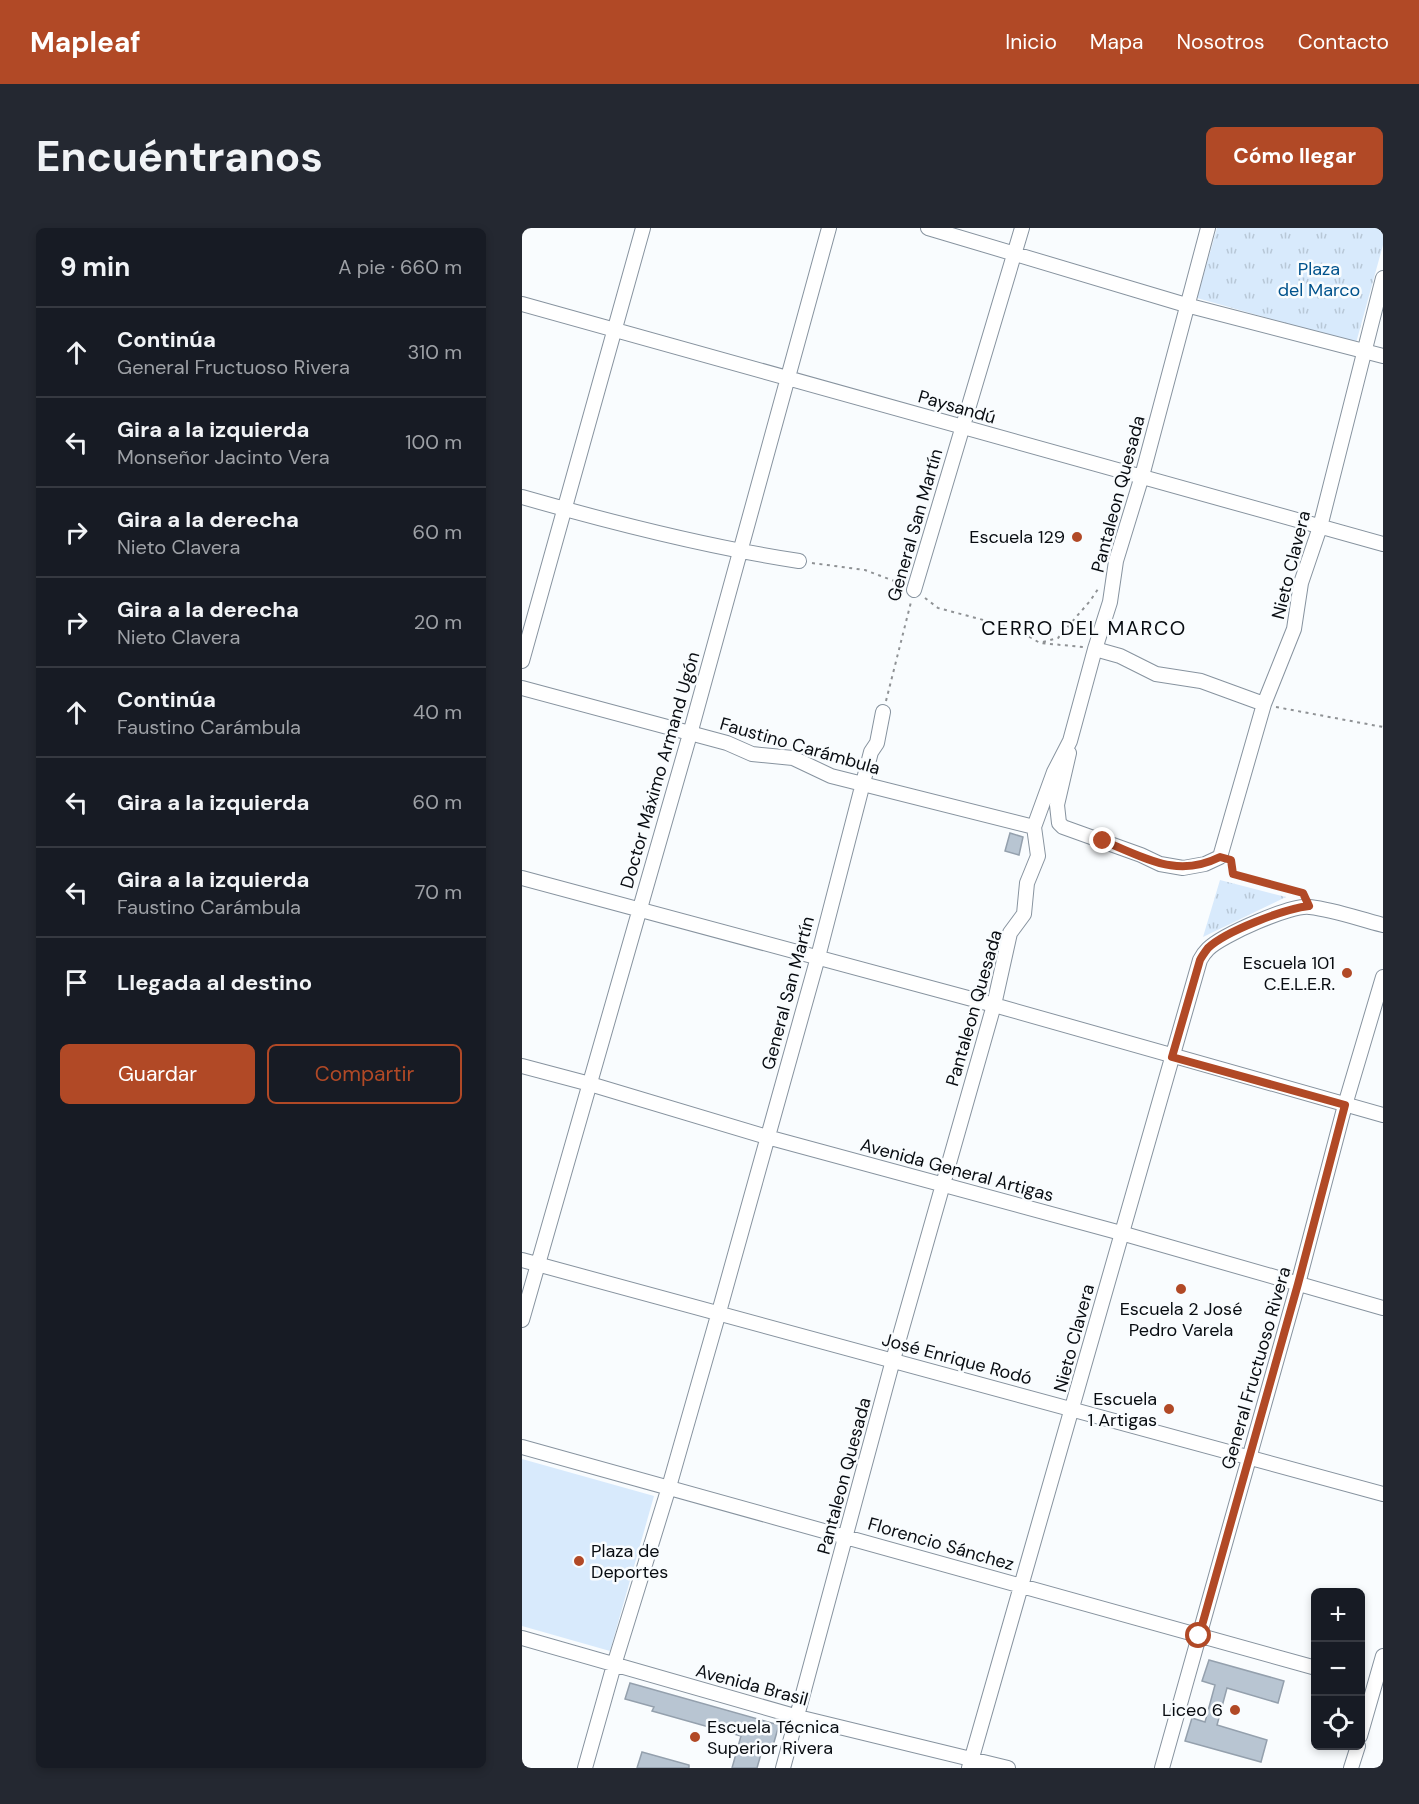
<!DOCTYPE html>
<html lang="es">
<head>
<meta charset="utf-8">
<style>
	:root { --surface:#171b24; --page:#242831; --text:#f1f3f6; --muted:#9ea1a6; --line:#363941; --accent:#b14926 }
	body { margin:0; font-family:"DM Sans",sans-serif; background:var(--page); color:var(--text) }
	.controls { position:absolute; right:18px; bottom:18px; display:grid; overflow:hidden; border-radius:9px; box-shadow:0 3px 9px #0003 }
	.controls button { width:54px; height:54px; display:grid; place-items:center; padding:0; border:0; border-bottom:2px solid var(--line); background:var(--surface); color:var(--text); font:30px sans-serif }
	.stop { position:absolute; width:18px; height:18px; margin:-14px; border:4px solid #b14926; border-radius:50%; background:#fff }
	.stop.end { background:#b14926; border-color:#fff; box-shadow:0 2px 6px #0008 }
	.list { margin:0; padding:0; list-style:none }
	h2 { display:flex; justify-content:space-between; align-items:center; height:78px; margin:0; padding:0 24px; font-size:26px }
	h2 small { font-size:20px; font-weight:400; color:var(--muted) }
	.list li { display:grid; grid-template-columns:39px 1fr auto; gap:18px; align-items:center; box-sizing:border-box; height:90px; padding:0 24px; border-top:2px solid var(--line) }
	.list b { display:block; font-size:22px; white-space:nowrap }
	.list p { margin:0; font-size:20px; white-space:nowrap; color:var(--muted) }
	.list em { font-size:20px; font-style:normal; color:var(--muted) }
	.actions { display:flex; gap:12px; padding:18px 24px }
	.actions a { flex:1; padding:14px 0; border:2px solid var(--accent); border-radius:9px; text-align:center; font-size:21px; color:var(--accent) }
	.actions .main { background:var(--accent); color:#fff }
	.icon { flex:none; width:33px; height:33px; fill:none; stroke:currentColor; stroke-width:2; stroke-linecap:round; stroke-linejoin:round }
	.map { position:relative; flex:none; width:861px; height:1540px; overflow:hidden; border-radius:9px }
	header { display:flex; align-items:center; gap:36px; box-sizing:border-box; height:84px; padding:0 30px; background:var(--accent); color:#fff }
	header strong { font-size:28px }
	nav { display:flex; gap:33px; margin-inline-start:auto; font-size:21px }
	.intro { display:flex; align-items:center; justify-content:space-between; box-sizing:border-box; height:144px; padding:0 36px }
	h1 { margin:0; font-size:42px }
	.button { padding:15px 27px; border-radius:9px; background:var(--accent); color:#fff; font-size:21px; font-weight:700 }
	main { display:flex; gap:36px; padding:0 36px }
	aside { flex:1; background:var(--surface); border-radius:9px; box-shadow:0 3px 9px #0003 }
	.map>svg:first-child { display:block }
	.grass { fill:url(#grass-tufts) }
	.garden { fill:#d8eafc }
	.building { fill:#b8c5d2; stroke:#94a0ad; stroke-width:1.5 }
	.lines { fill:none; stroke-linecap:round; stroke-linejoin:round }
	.street-casing { stroke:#87939f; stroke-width:16 }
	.path { stroke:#8f9295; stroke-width:2; stroke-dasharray:3 4.5; stroke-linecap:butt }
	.street { stroke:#fff; stroke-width:14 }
	.route { stroke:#b14926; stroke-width:8 }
	.poi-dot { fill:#b14926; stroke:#f9fcfe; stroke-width:2 }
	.labels { text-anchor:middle; stroke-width:5; stroke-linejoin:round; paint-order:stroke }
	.park-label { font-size:18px; fill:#00528c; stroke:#f9fcfe }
	.street-label { font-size:18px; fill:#080c11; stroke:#f9fcfe }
	.poi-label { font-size:18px; fill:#080c11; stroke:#f9fcfe; text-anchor:end }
	.neighbourhood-label { font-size:20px; letter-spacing:1.5px; fill:#080c11; stroke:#f9fcfe }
</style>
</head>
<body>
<header>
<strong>Mapleaf</strong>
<nav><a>Inicio</a><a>Mapa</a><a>Nosotros</a><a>Contacto</a></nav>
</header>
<div class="intro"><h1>Encuéntranos</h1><a class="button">Cómo llegar</a></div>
<main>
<aside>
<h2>9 min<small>A pie · 660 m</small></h2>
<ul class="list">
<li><svg class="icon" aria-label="ahead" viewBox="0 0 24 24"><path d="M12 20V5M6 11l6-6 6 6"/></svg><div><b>Continúa</b><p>General Fructuoso Rivera</p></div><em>310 m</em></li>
<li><svg class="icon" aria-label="left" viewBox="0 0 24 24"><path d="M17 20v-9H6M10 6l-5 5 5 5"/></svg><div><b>Gira a la izquierda</b><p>Monseñor Jacinto Vera</p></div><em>100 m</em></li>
<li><svg class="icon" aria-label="right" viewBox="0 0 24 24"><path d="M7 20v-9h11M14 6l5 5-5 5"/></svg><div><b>Gira a la derecha</b><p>Nieto Clavera</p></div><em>60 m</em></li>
<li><svg class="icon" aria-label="right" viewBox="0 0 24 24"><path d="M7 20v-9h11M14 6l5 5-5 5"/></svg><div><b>Gira a la derecha</b><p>Nieto Clavera</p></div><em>20 m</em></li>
<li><svg class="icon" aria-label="ahead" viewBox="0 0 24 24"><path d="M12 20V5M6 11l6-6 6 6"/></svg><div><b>Continúa</b><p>Faustino Carámbula</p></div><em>40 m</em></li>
<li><svg class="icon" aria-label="left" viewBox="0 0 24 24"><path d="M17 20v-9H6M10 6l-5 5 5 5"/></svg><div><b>Gira a la izquierda</b></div><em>60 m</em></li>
<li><svg class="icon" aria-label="left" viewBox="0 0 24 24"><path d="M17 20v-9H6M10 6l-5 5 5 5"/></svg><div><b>Gira a la izquierda</b><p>Faustino Carámbula</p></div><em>70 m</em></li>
<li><svg class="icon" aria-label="arrive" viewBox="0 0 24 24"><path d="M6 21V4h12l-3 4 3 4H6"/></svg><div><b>Llegada al destino</b></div></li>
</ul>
<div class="actions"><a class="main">Guardar</a><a>Compartir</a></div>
</aside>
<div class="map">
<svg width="861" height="1540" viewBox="0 0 861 1540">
	<defs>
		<pattern id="grass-tufts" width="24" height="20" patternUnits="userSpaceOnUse" patternTransform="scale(1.5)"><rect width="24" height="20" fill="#d8eafc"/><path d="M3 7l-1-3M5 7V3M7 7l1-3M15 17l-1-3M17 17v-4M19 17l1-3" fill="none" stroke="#b8c8d7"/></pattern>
	</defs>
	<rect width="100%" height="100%" fill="#f9fcfe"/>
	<path class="grass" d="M695,0h166v17l-27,98 -159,-45z
		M698,652l66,17 -83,40z"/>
	<path class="garden" d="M0,1231l132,37 -44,155 -88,-25z"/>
	<path class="building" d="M488,605l13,4 -4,18 -14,-4z
		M687,1432l75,21 -6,22 -51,-15 -10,37 50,15 -6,22 -76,-21 7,-23 13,4 10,-37 -13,-4z
		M108,1455l149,42 -7,24 -9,-2 -6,21h-25l9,-32 -89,-25 2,-4 -29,-8z
		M120,1524l47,13v3h-52z"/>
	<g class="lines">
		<defs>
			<path id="street" d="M406,0l258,77 197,51
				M0,76l861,240
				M0,269c91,26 184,50 277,64
				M392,362l108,-362
				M573,421l25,7 36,18 45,7 63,23
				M0,433l121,-433
				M0,460l205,55 25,11 41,4 38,18 203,51
				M547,525l-12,52 2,18 4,4 78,28 19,9 23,4 22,-4 15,-7 44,-153 30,-75 7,-46 19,-56 63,-249
				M0,650l472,127 389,110
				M0,838l68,18 177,53 354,96 262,75
				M0,1032l861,234
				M0,1092l168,-586 139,-506
				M0,1219l794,221
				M0,1410l276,79 210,51
				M838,1508l23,-80
				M63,1540l29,-103 55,-178 50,-175 99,-355 53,-205 6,-9 6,-31
				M261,1540l110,-408 101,-355 16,-72 14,-19 3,-31 11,-27 -4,-29 20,-55 16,-31 25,-92 15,-47 6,-41 26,-85 66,-248
				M447,1540l231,-808c2,-4 5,-8 8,-11 14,-14 84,-45 102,-42 25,3 49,12 73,18
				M640,1540l136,-484 47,-179 38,-128
				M829,1540l7,-22"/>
		</defs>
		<use href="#street" class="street-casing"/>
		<path class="path" d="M290,335l53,7 37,14
			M403,370l13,10 76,20 26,15 43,4
			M521,414l15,-4 32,-37 8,-12
			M364,473l25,-99
			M754,479l107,20
			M709,635l2,11 70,20"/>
		<use href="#street" class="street"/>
	</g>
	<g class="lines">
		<path class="route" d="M581,613c42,16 73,38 117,16l11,3 2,14 70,19 6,13c-25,3 -83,25 -101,42 -3,4 -6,8 -8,12l-28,97 173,48 -47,179 -99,352"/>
	</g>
	<g class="poi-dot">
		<circle cx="555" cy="309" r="6"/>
		<circle cx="825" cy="745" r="6"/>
		<circle cx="659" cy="1061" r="6"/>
		<circle cx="647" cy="1181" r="6"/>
		<circle cx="57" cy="1333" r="6"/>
		<circle cx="713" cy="1482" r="6"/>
		<circle cx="173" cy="1509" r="6"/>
	</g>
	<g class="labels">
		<g class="park-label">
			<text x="797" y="47">Plaza<tspan x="797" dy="21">del Marco</tspan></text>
		</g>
		<g class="street-label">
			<text transform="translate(435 179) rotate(16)" y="6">Paysandú</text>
			<text transform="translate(596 266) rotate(-75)" y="6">Pantaleon Quesada</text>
			<text transform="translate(393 297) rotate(-74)" y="6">General San Martín</text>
			<text transform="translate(769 337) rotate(-76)" y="6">Nieto Clavera</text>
			<text transform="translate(278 518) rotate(16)" y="6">Faustino Carámbula</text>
			<text transform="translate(138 542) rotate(-74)" y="6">Doctor Máximo Armand Ugón</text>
			<text transform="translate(266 765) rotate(-75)" y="6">General San Martín</text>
			<text transform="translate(452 780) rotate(-74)" y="6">Pantaleon Quesada</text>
			<text transform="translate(435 942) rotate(15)" y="6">Avenida General Artigas</text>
			<text transform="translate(552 1110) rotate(-75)" y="6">Nieto Clavera</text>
			<text transform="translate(435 1131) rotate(15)" y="6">José Enrique Rodó</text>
			<text transform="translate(734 1140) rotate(-74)" y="6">General Fructuoso Rivera</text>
			<text transform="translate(322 1248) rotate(-75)" y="6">Pantaleon Quesada</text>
			<text transform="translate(419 1316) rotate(16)" y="6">Florencio Sánchez</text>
			<text transform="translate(230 1457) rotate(15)" y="6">Avenida Brasil</text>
		</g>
		<g class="poi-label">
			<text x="543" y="315">Escuela 129</text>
			<text x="813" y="741">Escuela 101<tspan x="813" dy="21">C.E.L.E.R.</tspan></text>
			<text x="659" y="1087" text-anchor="middle">Escuela 2 José<tspan x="659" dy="21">Pedro Varela</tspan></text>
			<text x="635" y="1177">Escuela<tspan x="635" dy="21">1 Artigas</tspan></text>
			<text x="69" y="1329" text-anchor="start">Plaza de<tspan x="69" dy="21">Deportes</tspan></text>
			<text x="701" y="1488">Liceo 6</text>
			<text x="185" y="1505" text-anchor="start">Escuela Técnica<tspan x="185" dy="21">Superior Rivera</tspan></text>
		</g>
		<g class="neighbourhood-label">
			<text x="562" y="407">CERRO DEL MARCO</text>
		</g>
	</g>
</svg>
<div class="controls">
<button>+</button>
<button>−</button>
<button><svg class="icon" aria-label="locate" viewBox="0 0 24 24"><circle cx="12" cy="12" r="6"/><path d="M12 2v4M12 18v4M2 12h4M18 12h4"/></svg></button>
</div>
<div class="stop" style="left:677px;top:1408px"></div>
<div class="stop end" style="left:581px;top:613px"></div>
</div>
</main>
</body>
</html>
